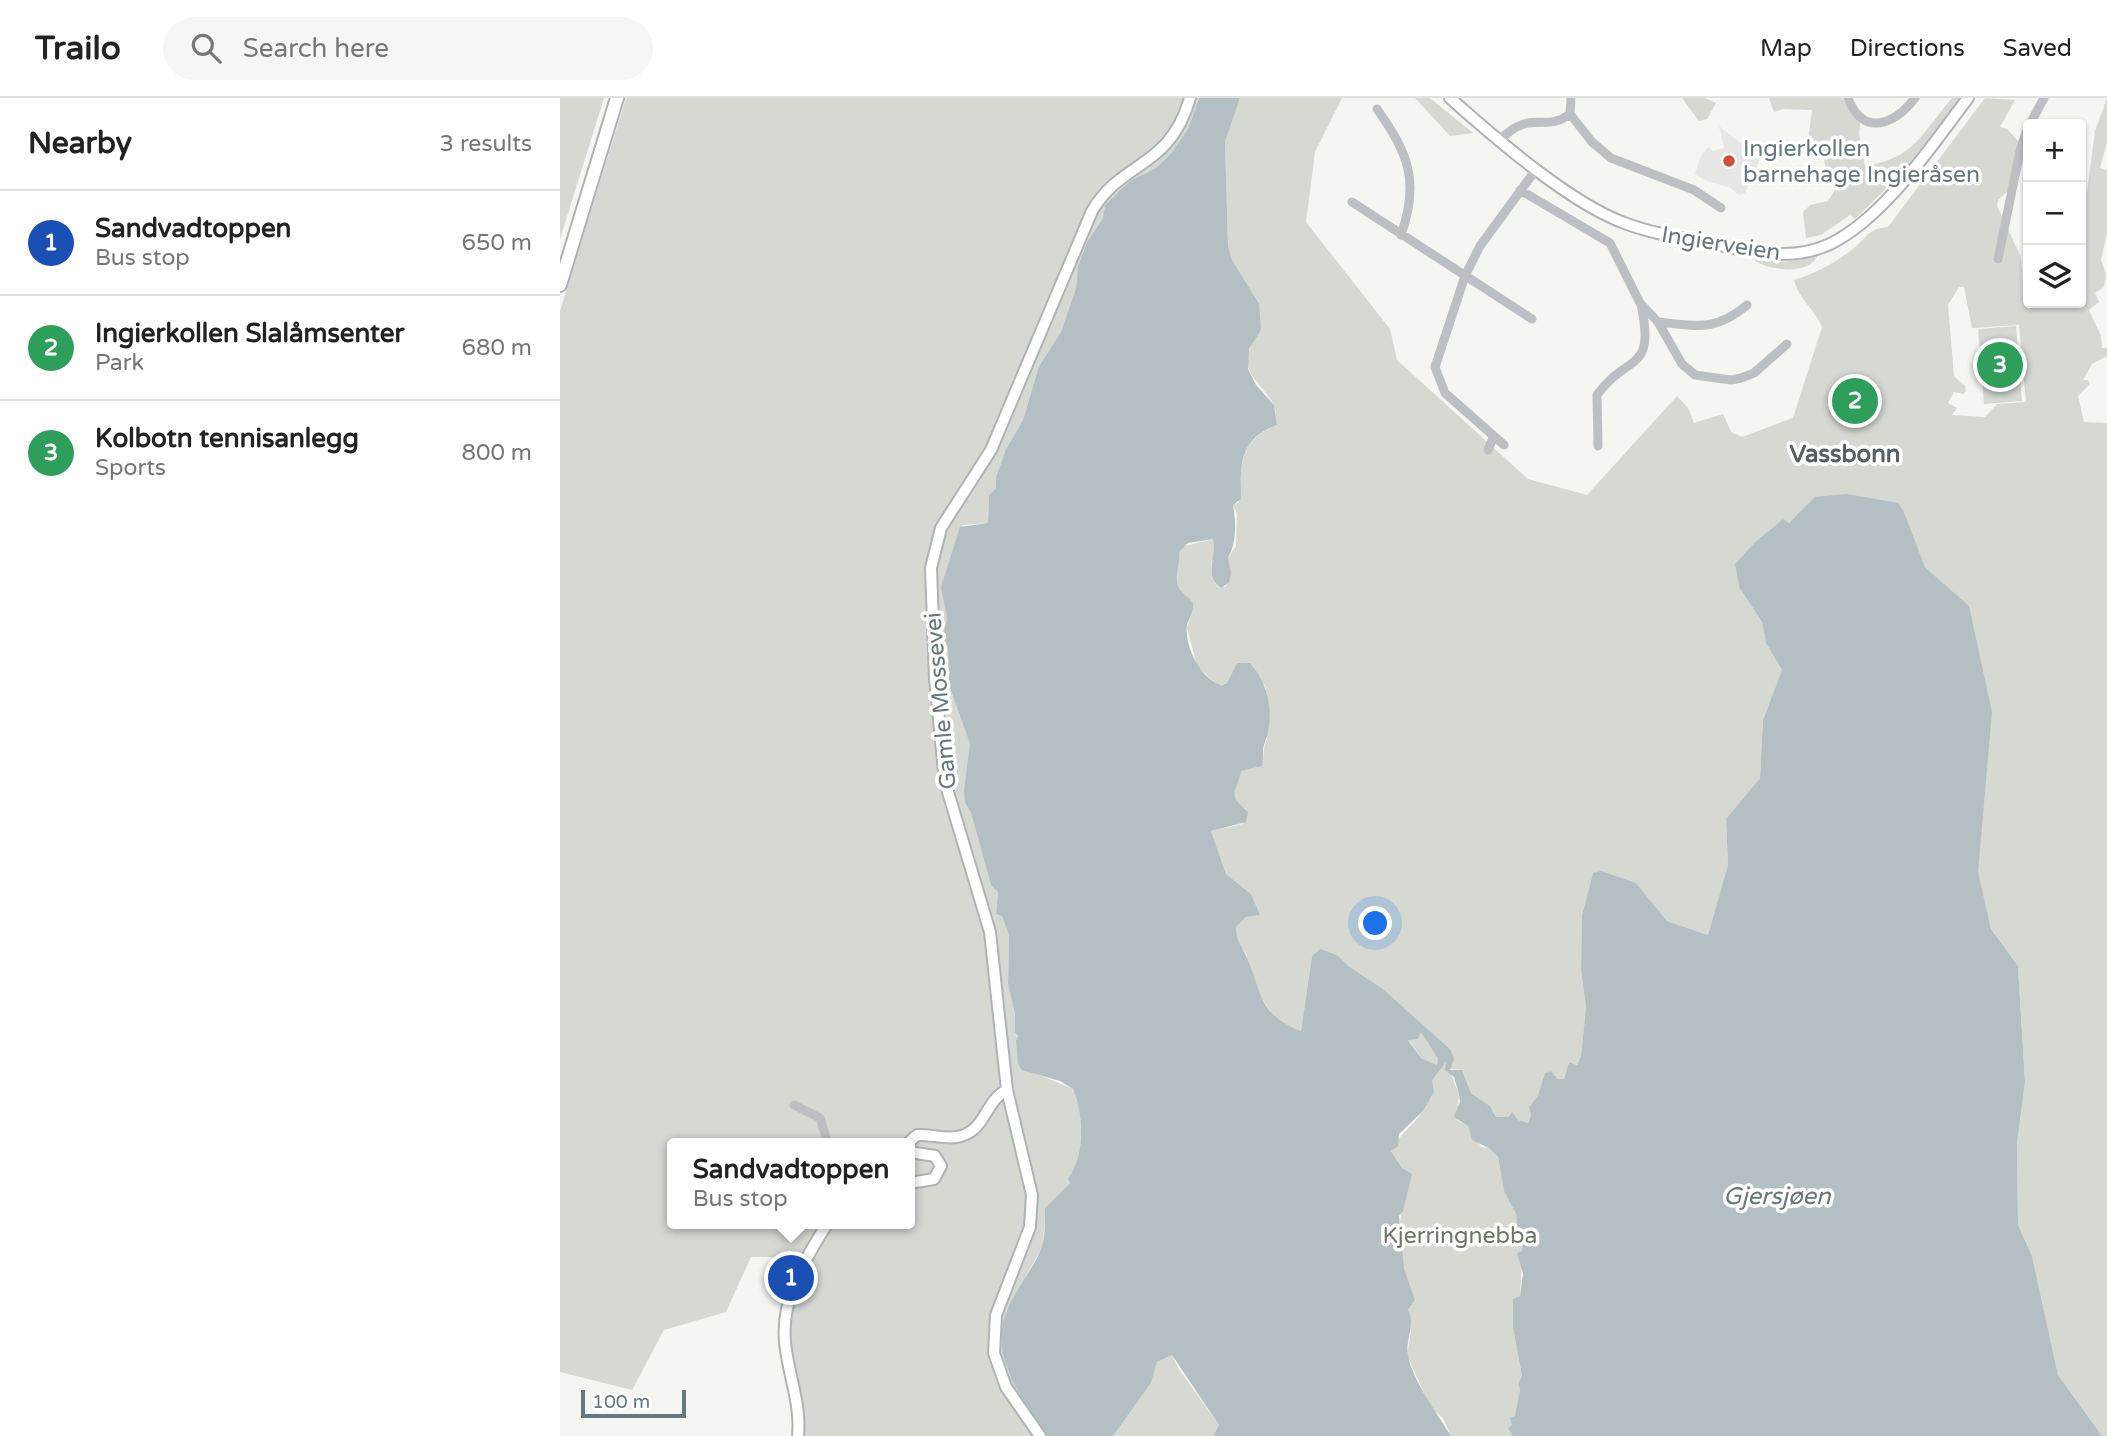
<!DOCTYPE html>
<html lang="en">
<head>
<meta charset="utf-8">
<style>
	:root { --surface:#fff; --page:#f6f6f6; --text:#222; --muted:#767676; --line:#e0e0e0; --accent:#cf4f37 }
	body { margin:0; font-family:"Varela Round",sans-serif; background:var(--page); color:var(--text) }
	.controls { position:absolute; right:21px; top:21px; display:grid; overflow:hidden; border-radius:7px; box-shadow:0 2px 5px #0004 }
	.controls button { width:63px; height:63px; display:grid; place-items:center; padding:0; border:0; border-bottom:2px solid var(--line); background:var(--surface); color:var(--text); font:35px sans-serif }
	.scale { position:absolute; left:21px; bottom:18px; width:105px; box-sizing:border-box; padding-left:7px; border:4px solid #677780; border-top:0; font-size:19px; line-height:24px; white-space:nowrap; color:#677780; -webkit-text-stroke:5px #fff; paint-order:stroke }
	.you { position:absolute; left:816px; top:826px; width:24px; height:24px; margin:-18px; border:5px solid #fff; border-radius:50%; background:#1a73e8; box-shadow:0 0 0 10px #1a73e833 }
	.badge { display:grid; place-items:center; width:46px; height:46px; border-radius:50%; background:var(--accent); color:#fff; font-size:23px; font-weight:700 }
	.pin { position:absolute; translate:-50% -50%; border:4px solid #fff; box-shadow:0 2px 7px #0006 }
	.popup { position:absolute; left:107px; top:1040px; width:248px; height:91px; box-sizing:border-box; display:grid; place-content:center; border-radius:7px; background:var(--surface); filter:drop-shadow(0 2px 5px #0005); font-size:23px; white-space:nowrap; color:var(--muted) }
	.popup b { font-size:26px; color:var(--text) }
	.popup::after { content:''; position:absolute; left:50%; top:100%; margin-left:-14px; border:14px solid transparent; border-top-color:var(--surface) }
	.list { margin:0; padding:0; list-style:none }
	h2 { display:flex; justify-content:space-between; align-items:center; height:91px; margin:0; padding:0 28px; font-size:30px }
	h2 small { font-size:23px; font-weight:400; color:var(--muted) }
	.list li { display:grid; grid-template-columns:46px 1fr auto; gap:21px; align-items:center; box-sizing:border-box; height:105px; padding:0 28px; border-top:2px solid var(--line) }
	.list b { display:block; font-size:26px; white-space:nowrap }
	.list p { margin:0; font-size:23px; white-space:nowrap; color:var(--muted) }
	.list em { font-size:23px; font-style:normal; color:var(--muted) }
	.icon { flex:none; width:38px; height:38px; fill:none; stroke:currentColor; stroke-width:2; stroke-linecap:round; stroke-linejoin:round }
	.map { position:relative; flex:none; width:1547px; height:1338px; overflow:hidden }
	header { display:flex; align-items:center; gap:42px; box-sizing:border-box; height:98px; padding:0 35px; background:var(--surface); border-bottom:2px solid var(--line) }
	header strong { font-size:33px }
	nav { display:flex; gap:38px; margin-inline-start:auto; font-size:24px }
	.search { width:490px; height:63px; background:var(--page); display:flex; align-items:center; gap:18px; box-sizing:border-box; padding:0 24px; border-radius:38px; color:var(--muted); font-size:26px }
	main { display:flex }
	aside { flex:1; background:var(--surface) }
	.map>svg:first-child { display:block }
	.built { fill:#e6e6e5 }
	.green { fill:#d5d9d2; fill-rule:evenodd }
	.water { fill:#b3bfc2; fill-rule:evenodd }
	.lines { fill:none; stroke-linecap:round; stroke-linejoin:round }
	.major-casing { stroke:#aeb3b6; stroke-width:14 }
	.highway-casing { stroke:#aeb2b5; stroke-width:16 }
	.minor { stroke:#bcc0c3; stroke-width:9 }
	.major { stroke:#fff; stroke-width:10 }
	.highway { stroke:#fff; stroke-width:12 }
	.poi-dot { fill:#cf4f37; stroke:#fff; stroke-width:2.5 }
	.labels { text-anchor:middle; stroke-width:7; stroke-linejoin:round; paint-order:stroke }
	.poi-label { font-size:23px; fill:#677780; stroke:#fff; text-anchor:start }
	.street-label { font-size:23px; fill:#677780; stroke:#fff }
	.park-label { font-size:23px; fill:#6a7865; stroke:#fff }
	.neighbourhood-label { font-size:24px; font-weight:bold; fill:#545f66; stroke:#fff }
	.water-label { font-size:24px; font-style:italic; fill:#63777c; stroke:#fff }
</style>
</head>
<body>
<header>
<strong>Trailo</strong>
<div class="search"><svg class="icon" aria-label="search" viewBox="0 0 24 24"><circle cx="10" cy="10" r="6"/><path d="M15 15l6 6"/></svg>Search here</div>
<nav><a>Map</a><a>Directions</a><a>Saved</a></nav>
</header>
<main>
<aside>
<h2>Nearby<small>3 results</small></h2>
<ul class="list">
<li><span class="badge" style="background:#1a4fb4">1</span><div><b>Sandvadtoppen</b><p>Bus stop</p></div><em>650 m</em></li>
<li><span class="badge" style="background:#2e9e5b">2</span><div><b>Ingierkollen Slalåmsenter</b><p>Park</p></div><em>680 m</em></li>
<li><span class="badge" style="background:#2e9e5b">3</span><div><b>Kolbotn tennisanlegg</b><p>Sports</p></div><em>800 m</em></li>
</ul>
</aside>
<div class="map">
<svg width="1547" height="1338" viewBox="0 0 1547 1338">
	<rect width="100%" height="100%" fill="#f5f5f2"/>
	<path class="built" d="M1159,28l20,16 19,2 4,11 -17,38 -6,2 -10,-8 -23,-6 -11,-7 5,-16 8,-11 5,4 11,-3z"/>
	<path class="green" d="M0,0h44l-44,141z
		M66,0h573l-11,31 -16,23 -16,16 -26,13 -25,24 -2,13 -16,24 -9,24 -2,22 -15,44 -22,34 -16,54 -17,29 -10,28v11l-7,7 -1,28 -25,2 -20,57 5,36 -5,18 5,12 1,37 21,59 -5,59 6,10 20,72 7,7 -2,22 6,1 7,20 -1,48 7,31v19l22,41 36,15c10,23 13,67 -5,89l2,5 -25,25 -2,38 -37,65 -4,27 5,33 41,65h-252l-12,-111 22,-68h-55l-25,55 -62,18 -32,60 -72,-18v-1061zM112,1045h238v81h-238z
		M680,0h102l-27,54 -9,70 84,107 7,31 131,119 59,16 90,-99 11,12 6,15 29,-9 8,18 11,5 51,-19 29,-91c-7,-17 -23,-28 -28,-47 20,-6 43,-18 59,-31 15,-12 14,-20 35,-22l97,-129 30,2 -15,27 7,2 12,13 -11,49 -10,9 -1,6 24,51 4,50 56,-4v-109l6,-3 8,-60 12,-33v44l-7,26 7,2v63l-6,27 5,14 -2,13 -9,6 4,9 -10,8 12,26 1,12h5v8l-15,8 -9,16h5l2,4 -12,12 6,26 23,1v1013h-5l-44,-61 -26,-119 -14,-31 -1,-82 8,-61 -7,-116 -27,-37 -14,-57 5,-55 -13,-211 -44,-39 -27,-64 -99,11 -10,9 -6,-4 -28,23 -20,22 4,23 23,35 4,21 16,27 -19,50 -3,58 -34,41 2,46 -20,70 -41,-14 -31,-38 -43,-10 -11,42 -1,55 5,37 -5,49 -4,9 -8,-3 -5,17 -6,1 -7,-9 -6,2 -7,22 -9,12 2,8 -3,8 -10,-3 -7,-8 -3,5h-12l-6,-11 -19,-13 -9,-23 -12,-1v-20l-67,-60 -33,-22 -13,-12 -25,1 -11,75 -23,-9 -23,-33 -9,-36 -10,-11v-15l10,-10 13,-2 -8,-21 -25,-20 -15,-43 32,-7 3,-15 -11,-6 -2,-8 8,-24 20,-5c4,-9 1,-18 6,-27l-1,-51 -12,-21 -17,-4 -10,20 -9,2 -21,-19 -10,-38 6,-19 -1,-7 -13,-12 -3,-13 3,-25 5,-6 30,-7 2,14c-8,11 -6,25 3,35l7,-2 2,-28 8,-12 1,-32 -4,-9 6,-3c3,-38 -1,-61 38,-77 -1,-7 -1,-16 -4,-22 -20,-30 -40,-35 -12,-73l-6,-30 -23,-40 -4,-14 -3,-104zM1399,189h5l8,41 47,-3 7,77 -29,2 -12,13 -33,-2 5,-7 -9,-5 6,-11 9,2 3,-3 -1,-5 -11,-10 -6,-71z
		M855,0h15l43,35 -23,3z
		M1122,0h23l11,5 -9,16 -8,2z
		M1209,0h73l19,22 -2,13 6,33c49,-7 57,-33 87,-68h10l-66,81 -41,40 -5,-4 -29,20 -15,3 -3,-26 7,-7 18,-4 7,-11 -5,-10 5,-4 -9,-6 -3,-16 -16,-4 5,-40 -29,-1 -9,3z
		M1258,158c-10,19 -46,15 -63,5v-3l30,4z
		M1456,228l6,75 -38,3 -6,-75z
		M861,934l17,27 -1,6 -16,-7 -11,-17 -5,-2 2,-3 11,3z
		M886,964l13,32 -2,26 12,7 12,20 8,1 9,9 6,34 12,23 7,26 -3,56 -7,3v29l9,48 -4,6 2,8 -7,46h-62l-8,-18 -12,-10 -24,-53 4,-24 -3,-21 7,-10 -11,-32 -5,-38 8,-58 -5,-4 -11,-17c11,-20 21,-24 32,-40 3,-6 3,-9 9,-14v-16z
		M612,1257l6,13 41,57 -6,11h-100l38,-53 6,-21z"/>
	<path class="water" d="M639,0h41l-15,44 3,104 4,14 27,44 2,26 -12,19 -1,20 8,16 18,20 3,20c-37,14 -37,38 -36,74l-8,6c3,17 4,36 -5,53l3,15 -2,9 -8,6c-19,-14 -3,-31 -8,-49l-25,4 -9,9c2,11 -6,24 0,36 3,7 12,9 14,16 1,7 -4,14 -6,21 -3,22 15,56 35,60l5,-2 10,-20h13c17,18 23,45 18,69 -1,6 -4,11 -5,17 0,6 0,11 -1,17l-21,5c-5,25 -15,21 7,41l-2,10 -35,9 15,43 25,20 9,21 -14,2 -10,10c0,15 6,19 11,31 16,37 11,56 54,73l11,-75 8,-7 17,6 13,12 33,22 67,60 4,10 -4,11h12l9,23 19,13 6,11h12l4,-5 6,8 10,3 3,-8 -2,-8 9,-12 7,-22 6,-2 7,8h6l5,-17 8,3 4,-9 5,-49 -5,-37 1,-55 11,-42 8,-2 35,12 31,38 41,14 20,-70 -2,-46 34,-41 3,-58 19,-50 -16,-27 -4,-21 -23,-35 -4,-23 20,-22 28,-23 6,4 26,-26 32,-3 51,9 5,7 22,57 44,39 23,106 -14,160 13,57 27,37 7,116 -8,61 1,82 14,31 26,119 44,61h-589l-5,-8 4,-3 -2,-7 5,-2 5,-26 -2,-7 4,-7 -9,-48v-29l7,-3 3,-22 -6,-21 5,-2 1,-11 -4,-2 -3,-24 -12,-23 -6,-34 -9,-9 -17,-8 -3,-13 -15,-10 6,-15 -1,-8 -5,-17 -9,-7 1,-8 -14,19 2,11 -11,19 -24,23 -1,12 -7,5 11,17 10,6 -9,37 -4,5 5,52 11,32 -7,10c8,14 -3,29 0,45 3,23 31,61 43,81h-238l6,-11 -47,-70 -15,7 -6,21 -38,53h-65c-26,-35 -61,-82 -40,-128 8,-19 29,-45 34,-62 4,-10 2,-27 3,-38l25,-25 -2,-5c18,-22 15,-66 5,-89l-13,-8 -38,-11 -4,-6 -2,-24 2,-4 -3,-3v-19l-7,-30 1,-49 -7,-19 -6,-2 2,-22 -7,-7 -20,-72 -6,-10 -1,-13 6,-46 -21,-59 -1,-37 -5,-12 4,-18 -6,-31 19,-60 28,-4 1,-28 7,-7v-11l10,-28 17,-29 16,-54 22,-34 15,-44 2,-22 9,-24 16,-24 2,-13 25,-24 26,-13 16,-16 16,-23zM861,934l17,27 -1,6 -16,-7 -13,-18 10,-1z"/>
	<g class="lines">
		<defs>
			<path id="major" d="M890,0c45,40 122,107 177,126 30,11 62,15 93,21 38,8 73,16 110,-1 55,-27 101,-98 138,-146
				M348,1045l9,-8c13,-1 25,4 39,2 30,-4 28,-36 51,-47
				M350,1054l25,4 6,10 -7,13 -24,4
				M238,1338c3,-30 -8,-57 -12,-86 -8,-46 17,-88 41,-126
				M480,1338l-34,-49 -12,-34 2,-38 34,-88 2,-32 -25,-105 -17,-158 -45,-150 -10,-104 -4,-110 10,-40 50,-78 101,-239c31,-52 77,-41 98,-113"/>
			<path id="highway" d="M0,187l57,-187"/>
		</defs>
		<use href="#major" class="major-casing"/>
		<use href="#highway" class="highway-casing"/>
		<path class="minor" d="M1288,0c15,40 47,26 67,0
			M817,11c31,44 43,72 24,126
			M1010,16l22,28 19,16 83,32 27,18
			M1010,16l1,-16
			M1470,26l14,-26
			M941,41c29,-30 44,-6 69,-25
			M960,92l90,53 30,60 18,19 24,42 13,11 36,5 10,-2 13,-5 33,-29
			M792,104l180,117
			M1438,161l22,-108 8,-24
			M1098,224c39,4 57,10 89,-17
			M944,347l-59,-52 -10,-26 30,-91 15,-30 57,-78
			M1038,348l-1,-51c30,-42 59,-21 44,-91
			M928,352l5,-12
			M234,1007l26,13 8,25"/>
		<use href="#major" class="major"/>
		<use href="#highway" class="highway"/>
	</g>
	<circle class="poi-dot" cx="1169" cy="63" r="7"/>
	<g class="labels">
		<g class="poi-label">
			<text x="1183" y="58">Ingierkollen<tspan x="1183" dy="26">barnehage Ingieråsen</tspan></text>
		</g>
		<g class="street-label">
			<text transform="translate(1161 145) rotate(9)" y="8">Ingierveien</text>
			<text transform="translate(380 603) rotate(-95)" y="8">Gamle Mossevei</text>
		</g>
		<g class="park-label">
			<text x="900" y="1145">Kjerringnebba</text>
		</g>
		<g class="neighbourhood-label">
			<text x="1285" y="364">Vassbonn</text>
		</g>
		<g class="water-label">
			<text x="1217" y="1106">Gjersjøen</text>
		</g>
	</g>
</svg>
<div class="controls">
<button>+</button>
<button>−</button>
<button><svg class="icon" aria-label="layers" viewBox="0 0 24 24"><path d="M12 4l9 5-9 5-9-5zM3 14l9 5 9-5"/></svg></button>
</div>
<div class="scale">100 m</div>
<div class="you"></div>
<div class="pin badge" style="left:231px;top:1180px;background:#1a4fb4">1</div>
<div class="popup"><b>Sandvadtoppen</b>Bus stop</div>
<div class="pin badge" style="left:1295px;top:303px;background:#2e9e5b">2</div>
<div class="pin badge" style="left:1440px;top:267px;background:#2e9e5b">3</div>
</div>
</main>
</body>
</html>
